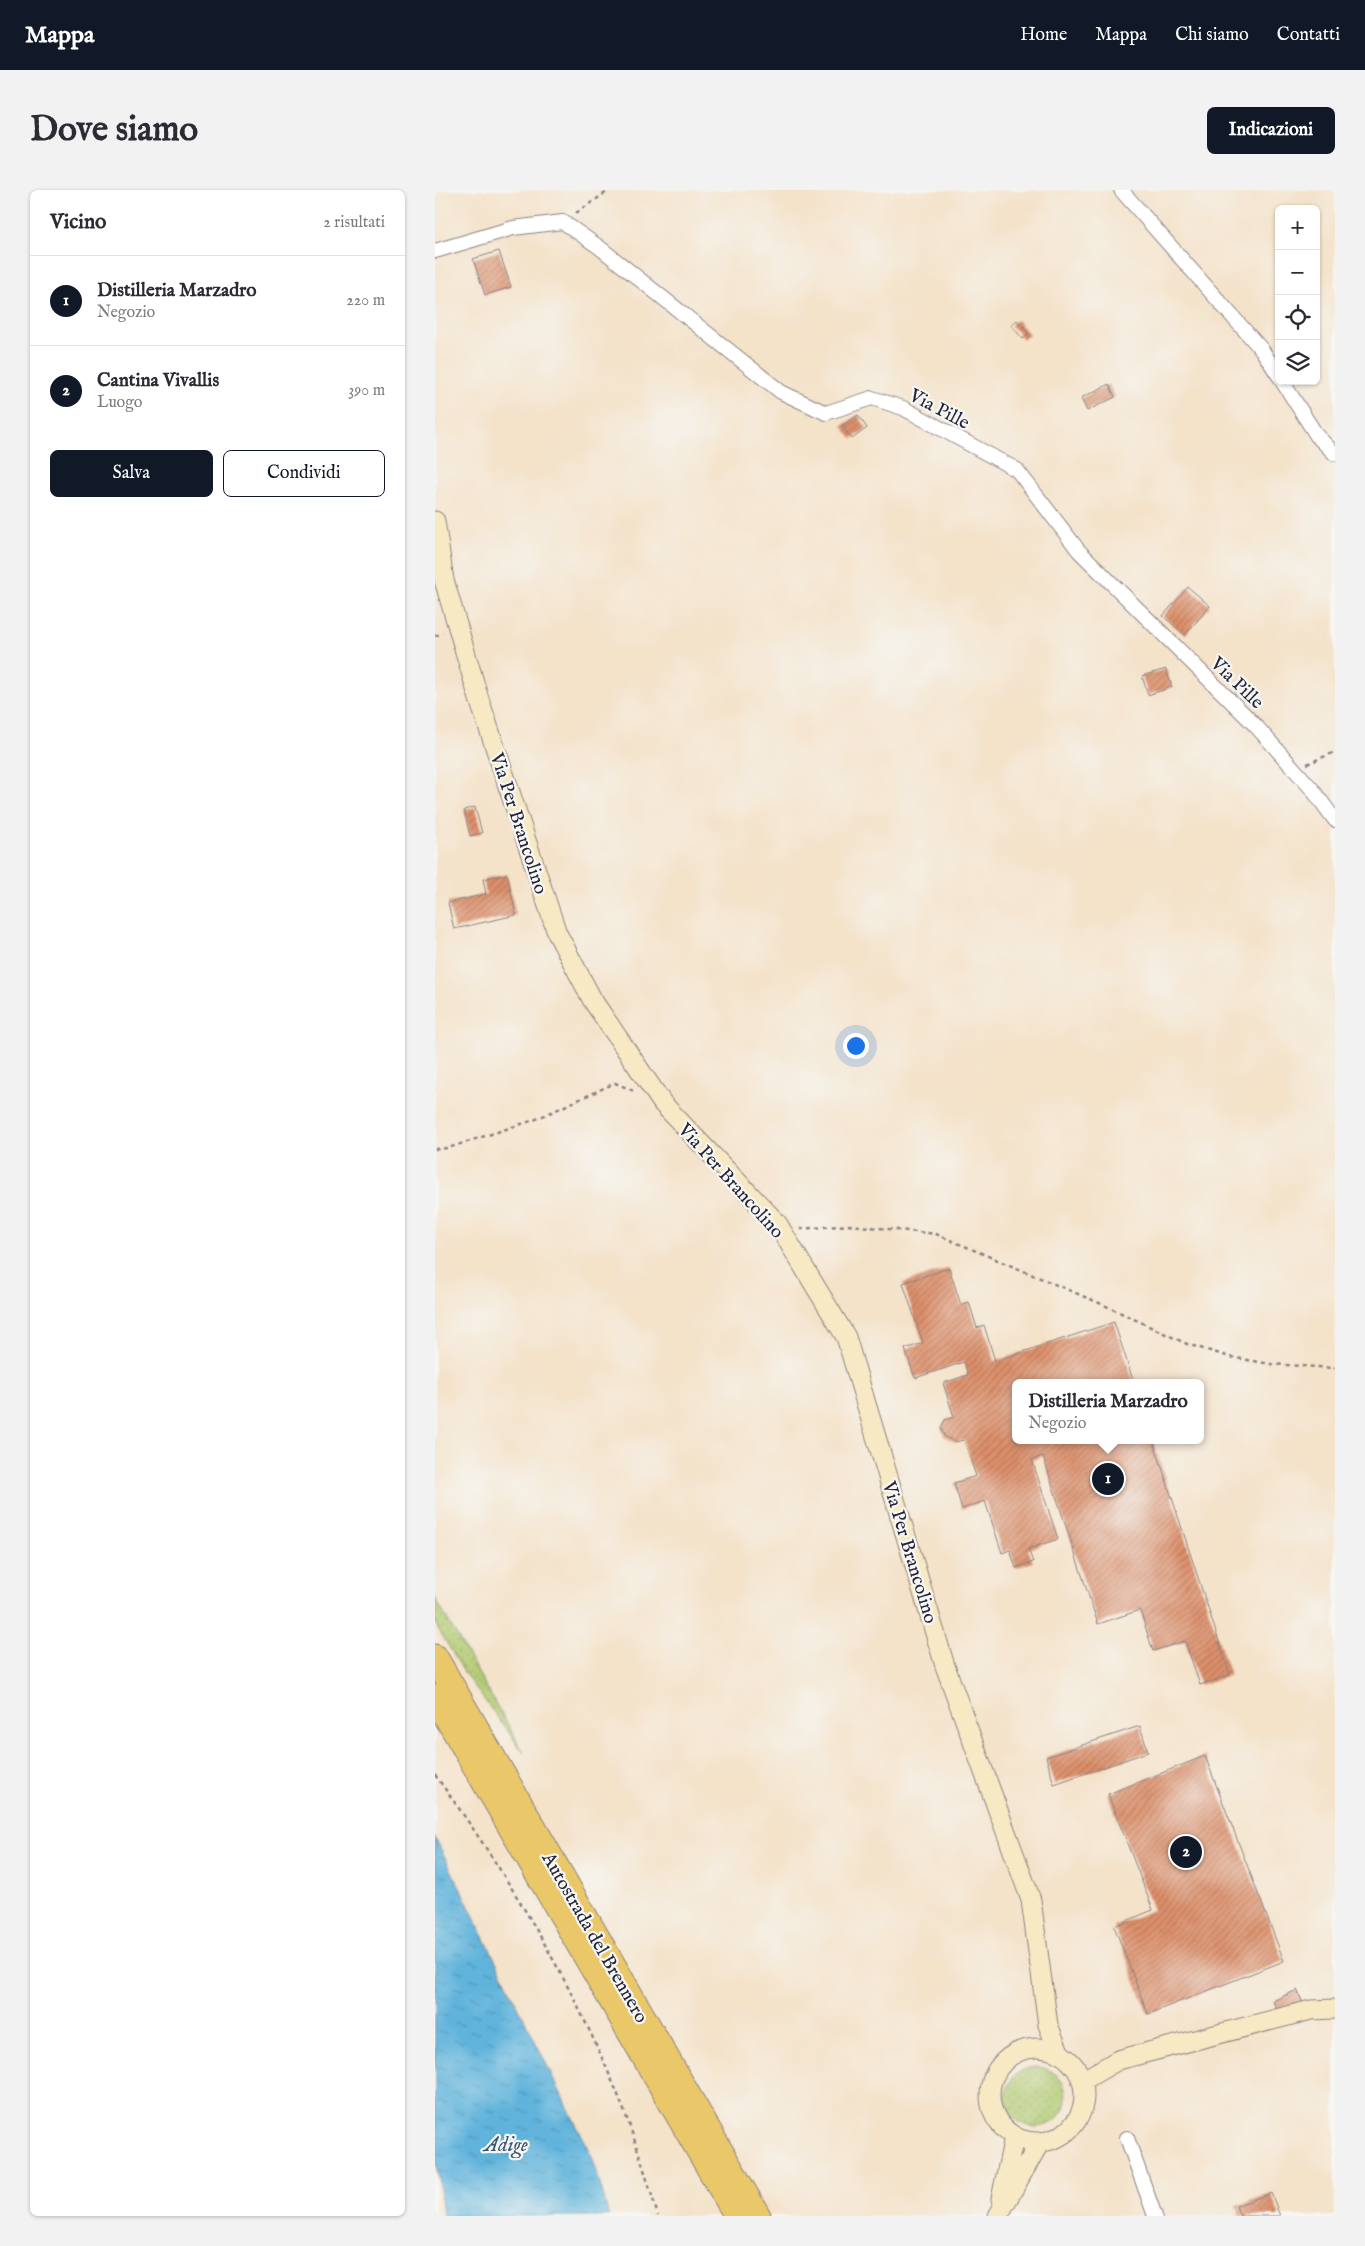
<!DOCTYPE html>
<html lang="it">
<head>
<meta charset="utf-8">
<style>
	:root { --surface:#fff; --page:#f2f2f3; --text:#2b2b33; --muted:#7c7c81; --line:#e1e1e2; --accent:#111827 }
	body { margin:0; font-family:"IM FELL English",serif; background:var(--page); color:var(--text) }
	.controls { position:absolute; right:15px; top:15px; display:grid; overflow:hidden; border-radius:8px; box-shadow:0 1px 4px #0004 }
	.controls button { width:45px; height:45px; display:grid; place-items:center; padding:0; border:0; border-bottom:1px solid var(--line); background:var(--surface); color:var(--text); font:25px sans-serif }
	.you { position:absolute; left:420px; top:855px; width:18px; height:18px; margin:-12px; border:4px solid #fff; border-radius:50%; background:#1a73e8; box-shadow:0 0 0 8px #1a73e833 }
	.badge { display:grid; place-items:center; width:32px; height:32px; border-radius:50%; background:var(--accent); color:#fff; font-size:16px; font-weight:700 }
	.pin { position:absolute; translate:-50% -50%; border:2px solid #fff; box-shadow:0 1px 5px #0006 }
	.popup { position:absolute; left:577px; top:1189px; width:192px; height:65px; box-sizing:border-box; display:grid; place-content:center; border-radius:8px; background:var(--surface); filter:drop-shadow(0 1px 4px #0005); font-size:16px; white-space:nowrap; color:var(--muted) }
	.popup b { font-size:19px; color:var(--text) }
	.popup::after { content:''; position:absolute; left:50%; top:100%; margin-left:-10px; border:10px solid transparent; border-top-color:var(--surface) }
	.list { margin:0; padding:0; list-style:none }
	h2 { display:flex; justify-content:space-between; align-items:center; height:65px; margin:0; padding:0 20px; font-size:21px }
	h2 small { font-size:16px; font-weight:400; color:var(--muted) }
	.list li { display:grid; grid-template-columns:32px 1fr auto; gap:15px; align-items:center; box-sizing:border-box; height:90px; padding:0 20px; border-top:1px solid var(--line) }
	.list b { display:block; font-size:19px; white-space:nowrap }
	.list p { margin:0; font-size:16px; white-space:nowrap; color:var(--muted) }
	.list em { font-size:16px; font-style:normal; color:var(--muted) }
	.actions { display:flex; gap:10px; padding:15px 20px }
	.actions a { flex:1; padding:11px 0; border:1px solid var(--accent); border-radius:8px; text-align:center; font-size:18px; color:var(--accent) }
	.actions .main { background:var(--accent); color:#fff }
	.icon { flex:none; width:28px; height:28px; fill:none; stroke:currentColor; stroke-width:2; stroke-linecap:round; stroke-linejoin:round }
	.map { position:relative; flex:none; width:900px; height:2026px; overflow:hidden; border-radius:8px }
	header { display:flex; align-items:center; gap:30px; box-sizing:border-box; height:70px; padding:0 25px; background:var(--accent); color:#fff }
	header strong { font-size:24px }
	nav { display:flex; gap:28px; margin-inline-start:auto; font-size:18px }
	.intro { display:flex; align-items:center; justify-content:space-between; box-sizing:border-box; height:120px; padding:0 30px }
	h1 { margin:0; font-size:35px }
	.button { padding:12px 22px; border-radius:8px; background:var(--accent); color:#fff; font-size:18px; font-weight:700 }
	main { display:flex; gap:30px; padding:0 30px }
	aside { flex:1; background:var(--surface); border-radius:8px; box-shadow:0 1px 4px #0004 }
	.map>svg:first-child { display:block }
	.grass { fill:url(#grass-dots); stroke:#697654 }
	.water { fill:url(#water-ripples); stroke:#416b8c }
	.building { fill:url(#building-hatch) }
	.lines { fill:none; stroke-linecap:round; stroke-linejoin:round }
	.street-casing { stroke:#8b8282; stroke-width:16 }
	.secondary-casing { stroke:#8b8282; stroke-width:21 }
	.highway-casing { stroke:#8b8282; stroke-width:27 }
	.path { stroke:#8b8282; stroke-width:2.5; stroke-dasharray:4 4; stroke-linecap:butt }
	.street { stroke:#fff; stroke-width:14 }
	.secondary { stroke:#f7e9c3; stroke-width:19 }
	.highway { stroke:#eac769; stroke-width:25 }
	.labels { text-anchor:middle; stroke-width:4.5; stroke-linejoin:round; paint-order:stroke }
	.street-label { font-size:19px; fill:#22223b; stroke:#f6f6f2 }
	.water-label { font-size:20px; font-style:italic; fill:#385573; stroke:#f6f6f2 }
</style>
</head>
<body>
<header>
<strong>Mappa</strong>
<nav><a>Home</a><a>Mappa</a><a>Chi siamo</a><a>Contatti</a></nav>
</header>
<div class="intro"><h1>Dove siamo</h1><a class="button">Indicazioni</a></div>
<main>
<aside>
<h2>Vicino<small>2 risultati</small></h2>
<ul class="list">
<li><span class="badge">1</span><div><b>Distilleria Marzadro</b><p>Negozio</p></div><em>220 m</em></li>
<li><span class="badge">2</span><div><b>Cantina Vivallis</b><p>Luogo</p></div><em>390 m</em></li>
</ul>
<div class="actions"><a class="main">Salva</a><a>Condividi</a></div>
</aside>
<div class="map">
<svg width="900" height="2026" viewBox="0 0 900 2026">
	<defs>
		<pattern id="grass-dots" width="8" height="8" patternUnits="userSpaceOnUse" patternTransform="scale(1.25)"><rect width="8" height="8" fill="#b0c96e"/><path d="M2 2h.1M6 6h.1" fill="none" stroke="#97ac60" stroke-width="1.8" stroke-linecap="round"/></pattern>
		<pattern id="water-ripples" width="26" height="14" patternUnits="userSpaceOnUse" patternTransform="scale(1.25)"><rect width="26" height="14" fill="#60b4dc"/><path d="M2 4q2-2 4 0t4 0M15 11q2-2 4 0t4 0" fill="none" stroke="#4f92b4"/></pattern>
		<pattern id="building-hatch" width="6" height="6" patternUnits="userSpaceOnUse" patternTransform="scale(1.25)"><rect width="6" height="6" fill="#dd906b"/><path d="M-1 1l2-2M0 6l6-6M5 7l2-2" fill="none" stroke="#b37559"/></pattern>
	</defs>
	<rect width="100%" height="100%" fill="#f6f6f2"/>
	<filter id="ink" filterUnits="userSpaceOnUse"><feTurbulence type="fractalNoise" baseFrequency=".02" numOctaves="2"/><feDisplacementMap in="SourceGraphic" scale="10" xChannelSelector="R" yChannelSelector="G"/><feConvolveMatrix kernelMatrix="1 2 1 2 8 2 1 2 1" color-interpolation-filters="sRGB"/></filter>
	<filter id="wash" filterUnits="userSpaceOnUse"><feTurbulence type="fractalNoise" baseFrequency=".0096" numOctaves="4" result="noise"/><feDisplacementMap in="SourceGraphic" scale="20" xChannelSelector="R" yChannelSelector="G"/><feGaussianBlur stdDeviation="1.12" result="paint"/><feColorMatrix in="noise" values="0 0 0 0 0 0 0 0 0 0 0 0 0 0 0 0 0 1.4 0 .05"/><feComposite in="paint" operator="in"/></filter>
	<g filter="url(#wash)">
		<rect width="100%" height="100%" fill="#f4e2c9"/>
		<path class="grass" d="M0,1408l89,155 -59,-79 -30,-51z
			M571 1907a30 30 0 1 1 60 0a30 30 0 1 1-60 0Z"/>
		<path class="water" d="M0,1647l158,322 16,57h-166l-8,-63z"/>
		<g id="blocks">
			<path class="building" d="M64,61l12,36 -26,8 -12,-36z
				M582,130l12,14 -6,5 -12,-14z
				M674,194l6,13 -28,14 -6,-13z
				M423,225l9,13 -15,11 -10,-13z
				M753,397l22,19 -25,29 -22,-19z
				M731,479l6,18 -24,8 -6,-19z
				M40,617l7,26 -12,3 -6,-26z
				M72,684l9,41 -62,14 -6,-26 38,-9 -3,-15z
				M514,1078l12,37 8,-3 8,26 7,-3 11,36 119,-39 20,61h-119v57h138l77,235 -30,10 -15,-44 -32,10 -13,-41 -42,14 -55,-168 -11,4 26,79 -30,10 5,13 -17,6 -6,-18 -8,3 -17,-52 -23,8 -8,-26 22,-7 -12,-36 -9,2 -11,-6 -3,-8 4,-8 9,-3 -11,-34 25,-8 -4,-13 -49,16 -10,-29 18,-6 -20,-60z
				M705,1536l8,26 -94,32 -8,-27z
				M770,1566l79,205 -136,53 -34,-88 39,-16 -45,-116z
				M862,1800l6,13 -24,11 -6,-13z
				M836,2003l9,23h-40l-4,-10z"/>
		</g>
	</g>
	<g filter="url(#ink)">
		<use href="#blocks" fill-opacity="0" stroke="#8b8282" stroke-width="1"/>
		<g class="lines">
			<defs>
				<path id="street" d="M686,0l141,160 17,26
					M0,61l78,-23 50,-6 36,25 182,145 45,21 46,-15 31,10 114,62 62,81 176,174 57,64 23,31
					M847,191l35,55 18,18
					M692,1948l28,78"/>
				<path id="secondary" d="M0,331l9,59 35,119 78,234 36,68 70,103 114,119 69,114 99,329 86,234 17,125 12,29
					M555 1905a47 47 0 1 1 94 0a47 47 0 1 1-94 0Z
					M647,1891l36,-21 193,-50 24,-1
					M566,2009l13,-62
					M563,2026l42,-74"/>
				<path id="highway" d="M0,1467c109,186 215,373 323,559
					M0,1507l302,519"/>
			</defs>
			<use href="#street" class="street-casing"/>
			<use href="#secondary" class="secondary-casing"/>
			<use href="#highway" class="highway-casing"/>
			<path class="path" d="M141,23l34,-23
				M0,446l8,-3
				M872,574l28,-12
				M0,959l13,-1 86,-28 81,-37 19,8
				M365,1039l50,-4 86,9 168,71 83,39 43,13 41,7 64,4
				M0,1585c69,94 129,194 175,301 20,45 34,93 48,140"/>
			<use href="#street" class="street"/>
			<use href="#secondary" class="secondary"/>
			<use href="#highway" class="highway"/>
		</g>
	</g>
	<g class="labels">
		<g class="street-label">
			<text transform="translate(505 218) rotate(28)" y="7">Via Pille</text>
			<text transform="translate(803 492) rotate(44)" y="7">Via Pille</text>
			<text transform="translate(85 633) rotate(72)" y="7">Via Per Brancolino</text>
			<text transform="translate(297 990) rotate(48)" y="7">Via Per Brancolino</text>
			<text transform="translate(476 1362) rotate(73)" y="7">Via Per Brancolino</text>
			<text transform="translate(161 1747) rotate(60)" y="7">Autostrada del Brennero</text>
		</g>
		<g class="water-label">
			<text x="71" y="1961">Adige</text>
		</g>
	</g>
</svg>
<div class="controls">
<button>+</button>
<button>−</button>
<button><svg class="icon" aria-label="locate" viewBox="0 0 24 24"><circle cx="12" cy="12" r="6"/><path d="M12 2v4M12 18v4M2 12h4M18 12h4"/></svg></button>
<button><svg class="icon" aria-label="layers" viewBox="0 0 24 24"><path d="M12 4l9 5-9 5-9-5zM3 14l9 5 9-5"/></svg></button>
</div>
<div class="you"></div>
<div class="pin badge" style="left:673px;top:1289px">1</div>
<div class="popup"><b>Distilleria Marzadro</b>Negozio</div>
<div class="pin badge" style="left:751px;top:1662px">2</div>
</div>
</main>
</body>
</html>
